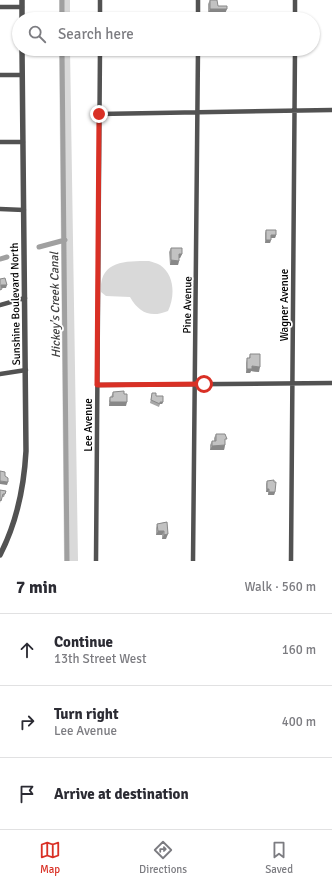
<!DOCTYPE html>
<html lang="en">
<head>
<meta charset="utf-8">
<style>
	:root { --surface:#fff; --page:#f2f2f3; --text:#2b2b33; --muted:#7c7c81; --line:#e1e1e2; --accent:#d93025 }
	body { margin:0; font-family:Signika,sans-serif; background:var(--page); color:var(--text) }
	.stop { position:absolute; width:12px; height:12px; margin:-9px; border:3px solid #d93025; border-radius:50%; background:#fff }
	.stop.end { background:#d93025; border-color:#fff; box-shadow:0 1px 4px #0008 }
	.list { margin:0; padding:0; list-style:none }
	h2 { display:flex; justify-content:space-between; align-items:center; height:52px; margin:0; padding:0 16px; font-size:17px }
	h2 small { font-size:13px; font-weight:400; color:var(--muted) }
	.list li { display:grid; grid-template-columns:26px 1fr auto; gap:12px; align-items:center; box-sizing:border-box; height:72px; padding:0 16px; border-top:1px solid var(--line) }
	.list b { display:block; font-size:15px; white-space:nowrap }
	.list p { margin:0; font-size:13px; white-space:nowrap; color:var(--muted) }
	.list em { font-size:13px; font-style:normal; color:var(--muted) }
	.icon { flex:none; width:22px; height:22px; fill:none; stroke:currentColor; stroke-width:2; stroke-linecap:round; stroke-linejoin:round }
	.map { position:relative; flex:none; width:332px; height:561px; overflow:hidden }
	.search { position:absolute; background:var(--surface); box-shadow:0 1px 3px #0004; left:12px; right:12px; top:12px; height:44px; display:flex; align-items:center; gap:10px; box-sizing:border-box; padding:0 14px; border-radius:22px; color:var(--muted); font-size:15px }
	.sheet { height:268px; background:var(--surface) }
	nav { display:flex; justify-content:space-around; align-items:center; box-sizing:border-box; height:56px; border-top:1px solid var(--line); background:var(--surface); font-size:11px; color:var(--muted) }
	nav a { display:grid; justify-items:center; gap:2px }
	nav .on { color:var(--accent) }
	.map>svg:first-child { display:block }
	.green { fill:#d9d9d9 }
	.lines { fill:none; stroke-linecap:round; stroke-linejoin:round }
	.canal { stroke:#a0a0a0; stroke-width:5 }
	.minor { stroke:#525252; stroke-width:4.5 }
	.tertiary { stroke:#525252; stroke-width:5.5 }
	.wall { fill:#a7a7a7 }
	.shaded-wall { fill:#888 }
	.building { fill:#c2c2c2; stroke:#888 }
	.route { stroke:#d93025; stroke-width:5 }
	.labels { text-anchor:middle; stroke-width:3.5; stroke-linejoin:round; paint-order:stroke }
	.street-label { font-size:11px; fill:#000; stroke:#fff }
	.water-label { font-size:12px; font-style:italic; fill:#414141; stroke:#fff }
</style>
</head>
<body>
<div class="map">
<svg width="332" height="561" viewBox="0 0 332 561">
	<rect width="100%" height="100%" fill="#fff"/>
	<path class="green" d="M59,0h11v19h-11z
		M59,49h11l8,512h-14z
		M149,261c3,1 8,2 11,4 15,10 15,32 8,46 -17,7 -29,2 -38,-14l-24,-1 -5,-4c-2,-31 23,-31 48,-31z"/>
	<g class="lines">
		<path class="canal" d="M62,0v19
			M62,49l5,512
			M39,247l26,-7
			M0,259l7,-2"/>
		<path class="minor" d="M0,7h22
			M100,19v-19
			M198,19v-19
			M295,19v-19
			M0,75h22
			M99,114l233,-4
			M0,142h23
			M0,209l24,1
			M0,305l25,-7
			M0,374l26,-4
			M97,385l235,-2
			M96,561l4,-512
			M193,561l5,-512
			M291,561l4,-512"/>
		<path class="tertiary" d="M22,0v19
			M0,555c17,-33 24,-67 26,-104l-4,-402"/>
	</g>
	<path class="wall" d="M210,0l8,6 7,8h-17v-10z
		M266,230l10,5 -1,3h-4l-1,5h-5v-10z
		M171,248l11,6 -2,4h-1l-1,7h-8l-1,-13z
		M250,354l9,18 -8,-1 -1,2h-4v-10l1,-5h2z
		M113,392l13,14h-17v-5l1,-4h1z
		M152,393l4,3 7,6 -1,2h-2l-1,3 -9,-4z
		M216,434l9,10 -1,6h-14v-5l2,-4h2v-3z
		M267,481l8,11 -1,3h-6v-3h-2v-8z
		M0,490l6,1 -2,6h-2l-2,6z
		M167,522l-1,17h-4v-4h-6v-7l1,-4z"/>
	<path class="shaded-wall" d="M210,9h17l-2,5h-17z
		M271,235h5l-1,3h-5z
		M266,240h5l-1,3h-5z
		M179,254h3l-2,4h-2z
		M171,260l8,1 -1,4h-8z
		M1,285h6l-1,3h-6z
		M252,366l8,1 -1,5 -8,-1 -1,2h-4l1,-4z
		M110,402h17l-1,4h-17z
		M160,402h3l-1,2h-2z
		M225,445l-1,5h-14l2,-4z
		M0,481l8,1 -1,3 -7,-1z
		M267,489h2l-1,3h-2z
		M269,492h6l-1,3h-6z
		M158,531h6l-2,4h-6z
		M168,534l-2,5h-4l2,-4z"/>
	<path class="building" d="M210,0h7l1,6h9v3h-17z
		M266,230h10v5h-5v5h-5z
		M171,248h11v6h-3v7l-8,-1z
		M5,278l2,7h-6l1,4 -2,1v-11z
		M250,354h10v13l-8,-1v3h-5v-11h3z
		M124,391v3h3v8h-17v-5h3v-5z
		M152,393h4v3h7v6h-3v2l-9,-4z
		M216,434h9l2,5h-2v6l-13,1v-5h4z
		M0,471l5,1v4l3,2v4l-8,-1z
		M274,480v2h2l-1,10h-6v-3h-2v-8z
		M0,490l6,1 -1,3h-2l-2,7 -1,-1z
		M167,522l1,12 -4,1v-4h-6l-1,-7z"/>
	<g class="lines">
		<path class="route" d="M99,114l-2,271 107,-1"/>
	</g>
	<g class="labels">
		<g class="street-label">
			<text transform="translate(15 304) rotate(-91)" y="4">Sunshine Boulevard North</text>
			<text transform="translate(187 305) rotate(-89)" y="4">Pine Avenue</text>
			<text transform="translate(284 305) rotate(-90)" y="4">Wagner Avenue</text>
			<text transform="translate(88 425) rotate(-90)" y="4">Lee Avenue</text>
		</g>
		<g class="water-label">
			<text transform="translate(55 305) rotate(-91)" y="4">Hickey's Creek Canal</text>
		</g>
	</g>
</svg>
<div class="stop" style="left:204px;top:384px"></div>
<div class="stop end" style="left:99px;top:114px"></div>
<div class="search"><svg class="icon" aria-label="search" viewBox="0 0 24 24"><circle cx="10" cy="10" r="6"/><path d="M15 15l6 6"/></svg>Search here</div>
</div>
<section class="sheet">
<h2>7 min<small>Walk · 560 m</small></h2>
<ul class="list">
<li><svg class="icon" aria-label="ahead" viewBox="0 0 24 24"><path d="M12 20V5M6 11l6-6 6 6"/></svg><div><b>Continue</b><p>13th Street West</p></div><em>160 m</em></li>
<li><svg class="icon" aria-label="right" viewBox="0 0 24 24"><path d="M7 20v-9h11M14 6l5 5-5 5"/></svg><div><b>Turn right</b><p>Lee Avenue</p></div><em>400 m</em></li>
<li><svg class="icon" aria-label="arrive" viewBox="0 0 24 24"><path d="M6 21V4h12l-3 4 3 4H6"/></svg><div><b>Arrive at destination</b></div></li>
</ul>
</section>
<nav>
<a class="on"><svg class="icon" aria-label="map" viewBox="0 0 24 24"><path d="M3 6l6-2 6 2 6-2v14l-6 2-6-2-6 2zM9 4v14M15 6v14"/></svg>Map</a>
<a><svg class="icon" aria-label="directions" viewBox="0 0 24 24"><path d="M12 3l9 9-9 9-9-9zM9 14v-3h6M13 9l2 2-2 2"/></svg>Directions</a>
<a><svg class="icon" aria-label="saved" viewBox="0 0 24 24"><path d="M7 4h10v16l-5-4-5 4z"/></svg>Saved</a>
</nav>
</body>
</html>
